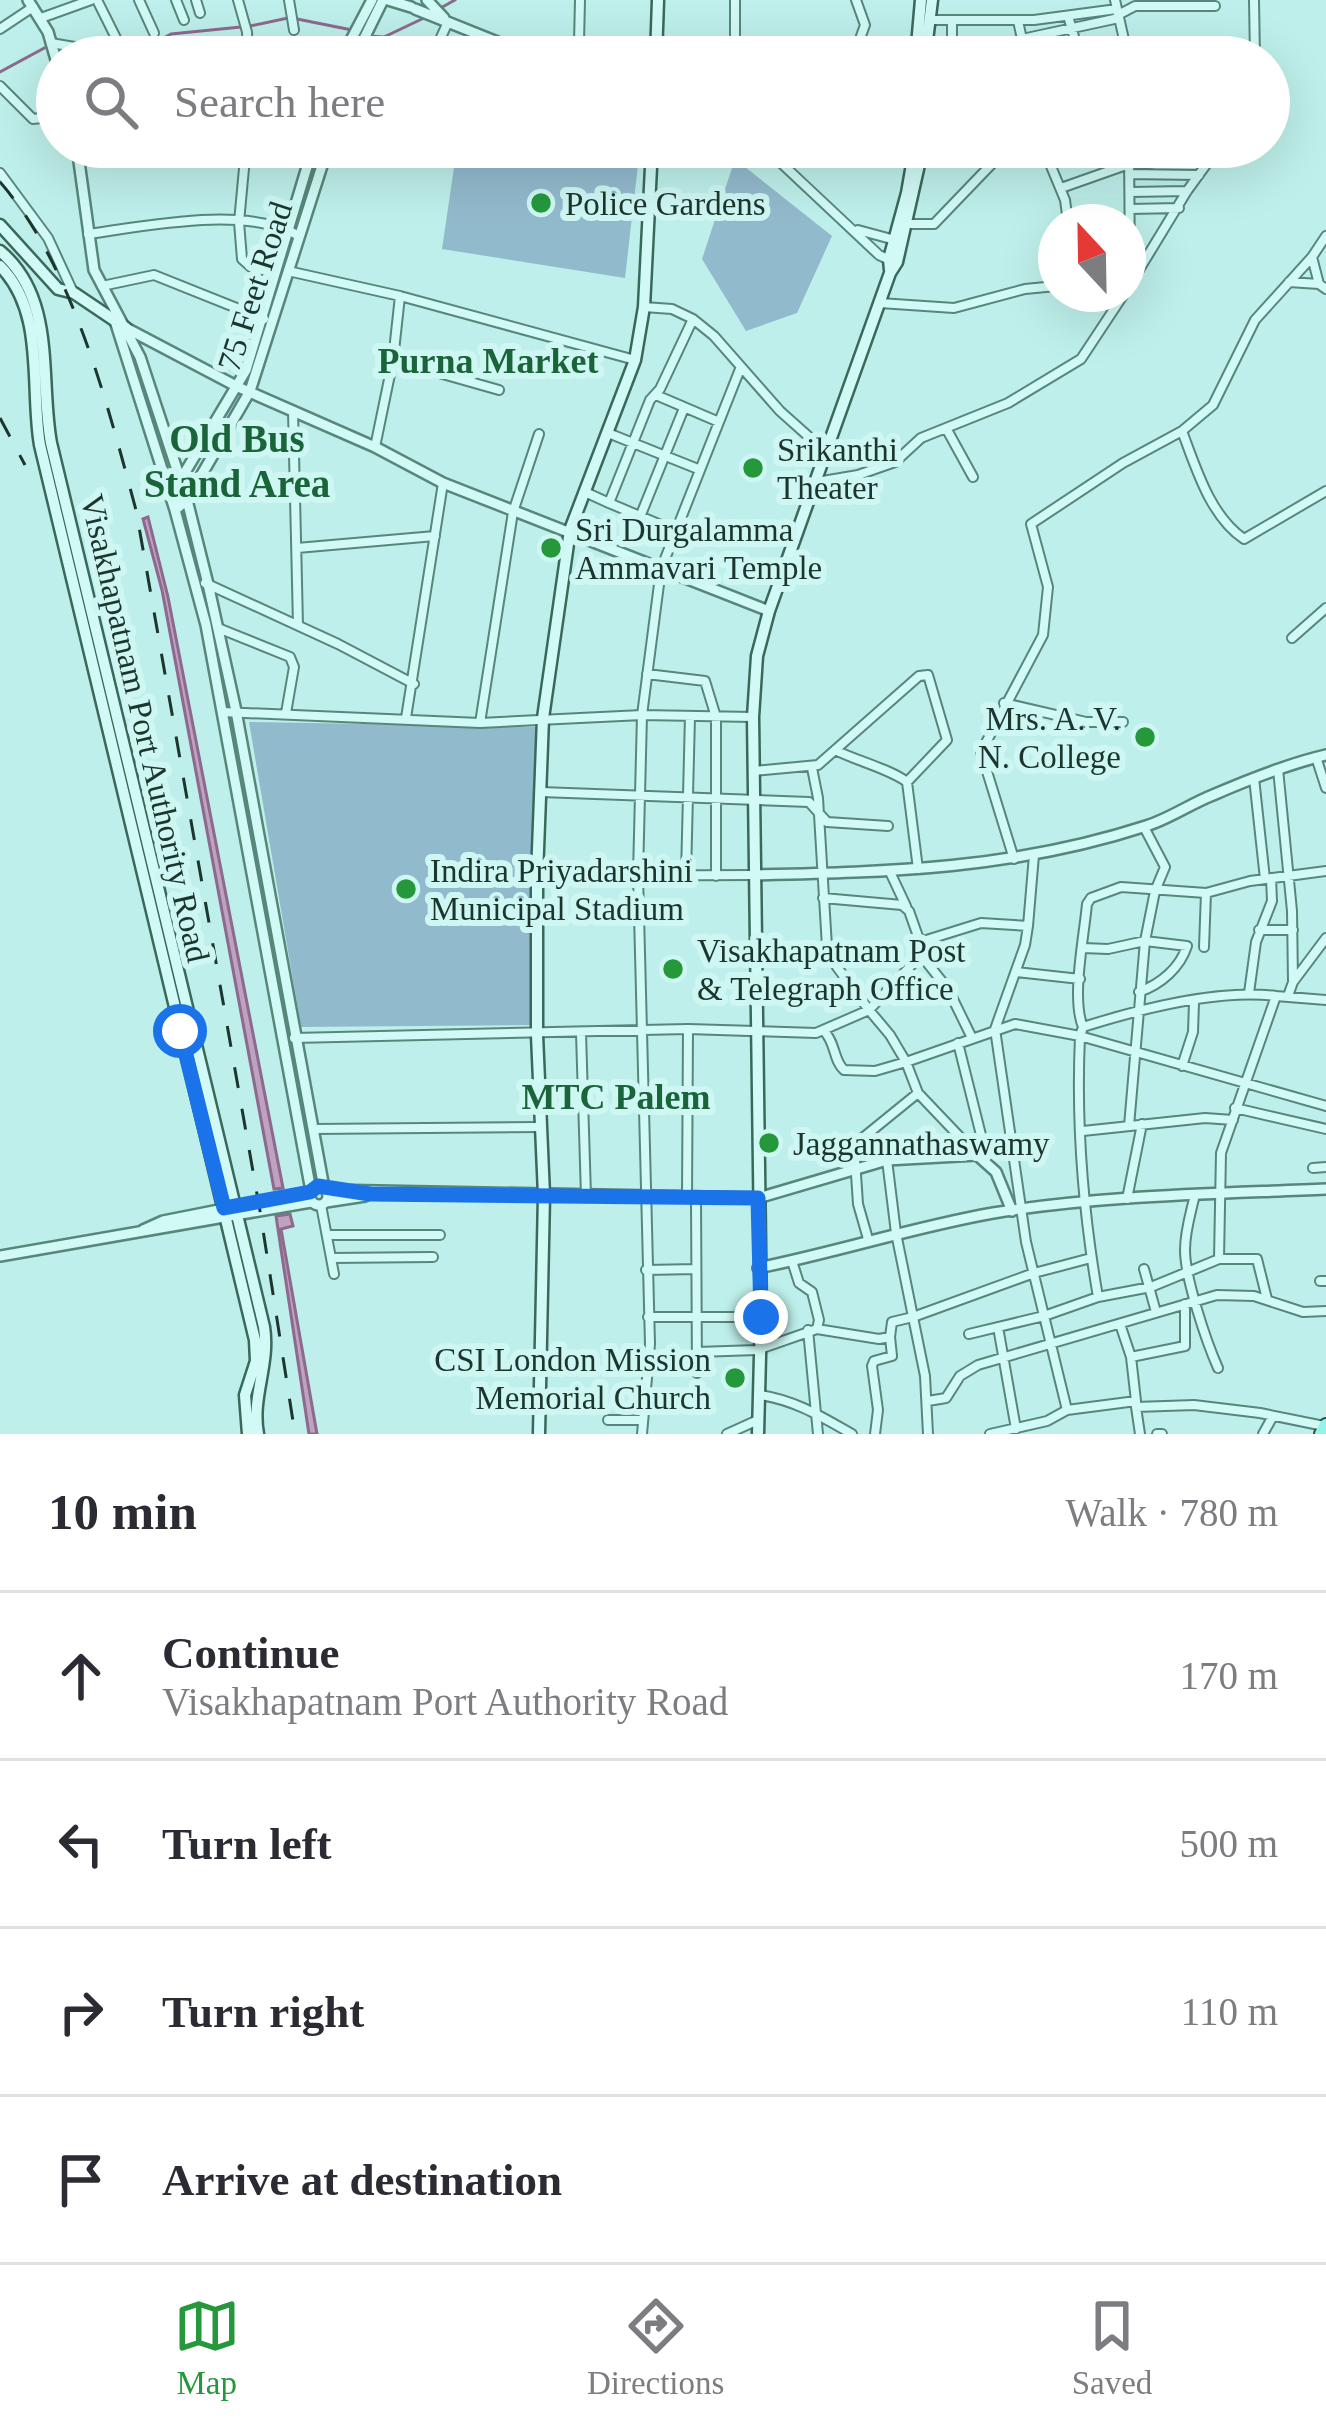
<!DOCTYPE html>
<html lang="en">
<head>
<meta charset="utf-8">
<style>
	:root { --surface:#fff; --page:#f7f7f7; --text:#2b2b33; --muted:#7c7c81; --line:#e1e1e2; --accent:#25983c }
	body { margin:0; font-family:Georgia,serif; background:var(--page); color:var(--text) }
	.compass { position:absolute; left:1038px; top:204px; width:108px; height:108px; border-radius:50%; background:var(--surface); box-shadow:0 12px 48px #0002; rotate:338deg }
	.stop { position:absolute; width:36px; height:36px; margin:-27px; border:9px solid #1a73e8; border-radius:50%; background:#fff }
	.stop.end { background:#1a73e8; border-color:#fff; box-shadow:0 3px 12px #0008 }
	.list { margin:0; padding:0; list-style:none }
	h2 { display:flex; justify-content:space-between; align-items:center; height:156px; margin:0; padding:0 48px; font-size:51px }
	h2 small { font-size:39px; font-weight:400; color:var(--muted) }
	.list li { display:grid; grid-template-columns:78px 1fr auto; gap:36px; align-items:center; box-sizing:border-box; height:168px; padding:0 48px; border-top:3px solid var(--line) }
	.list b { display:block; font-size:45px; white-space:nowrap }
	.list p { margin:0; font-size:39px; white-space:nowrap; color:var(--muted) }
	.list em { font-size:39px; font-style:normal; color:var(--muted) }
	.icon { flex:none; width:66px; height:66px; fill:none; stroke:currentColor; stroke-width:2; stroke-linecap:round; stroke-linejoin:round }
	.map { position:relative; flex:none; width:1326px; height:1434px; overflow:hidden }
	.search { position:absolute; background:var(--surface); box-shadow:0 12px 48px #0002; left:36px; right:36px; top:36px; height:132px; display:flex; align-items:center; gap:30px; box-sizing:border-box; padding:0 42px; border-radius:66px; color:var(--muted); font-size:45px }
	.sheet { height:828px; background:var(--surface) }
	nav { display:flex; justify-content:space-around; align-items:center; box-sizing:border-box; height:168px; border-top:3px solid var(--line); background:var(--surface); font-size:33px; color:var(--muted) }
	nav a { display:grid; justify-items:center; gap:6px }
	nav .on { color:var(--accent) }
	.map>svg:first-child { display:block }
	.green { fill:#92bacd }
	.water { fill:#bea2c0; stroke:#8d698e; stroke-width:3 }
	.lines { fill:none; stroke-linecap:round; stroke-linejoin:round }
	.stream { stroke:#8d698e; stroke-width:3 }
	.minor-casing { stroke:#57877b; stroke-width:12 }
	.tertiary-casing { stroke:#57877b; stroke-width:14 }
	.secondary-casing { stroke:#3a695b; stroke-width:15 }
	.primary-casing { stroke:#2b5547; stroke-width:16 }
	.minor { stroke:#d1faf6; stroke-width:8 }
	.tertiary { stroke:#d1faf6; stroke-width:9 }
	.secondary { stroke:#d1faf6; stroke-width:10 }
	.primary { stroke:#94f4ea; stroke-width:12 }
	.rail { stroke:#1c362e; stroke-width:3; stroke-dasharray:21 21; stroke-linecap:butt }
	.route { stroke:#1a73e8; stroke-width:15 }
	.poi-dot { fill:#25983c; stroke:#cef6f3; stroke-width:4.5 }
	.labels { text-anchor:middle; stroke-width:12; stroke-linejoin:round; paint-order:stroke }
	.poi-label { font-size:33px; fill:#1c362e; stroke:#cef6f3; text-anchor:start }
	.street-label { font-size:33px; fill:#1c362e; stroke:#cef6f3 }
	.neighbourhood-label { font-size:36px; font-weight:bold; fill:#1a6439; stroke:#cef6f3 }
	.quarter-label { font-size:39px; font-weight:bold; fill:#1a6439; stroke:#cef6f3 }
</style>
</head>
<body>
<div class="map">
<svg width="1326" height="1434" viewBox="0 0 1326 1434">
	<rect width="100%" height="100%" fill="#beefea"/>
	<path class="green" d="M457,147h78l104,9 -14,122 -183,-29z
		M735,159l97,77 -35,77 -51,18 -44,-72z
		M249,722l288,5 -7,298 -229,2z"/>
	<path class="water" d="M148,517l20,80 115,591 -9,1 -112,-599 -19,-71z
		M290,1214l3,12 -12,3 36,205h-8l-33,-218z"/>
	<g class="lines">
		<path class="stream" d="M437,10l18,-10
			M297,19l55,11
			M250,26l38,-8
			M367,36l17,1 40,-19
			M69,50l46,7
			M129,57l42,-23 70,-7
			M0,72l48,-26"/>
		<defs>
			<path id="minor" d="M139,0l15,33
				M176,0l8,20
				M196,0l4,13
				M238,0l9,32 1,25
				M289,0l5,30
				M856,0l9,25 -8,22
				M1115,0l13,57
				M1254,0l1,57
				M1118,15l17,-9h80
				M1068,16l12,41
				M41,18l50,-18
				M929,20h105l83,-11
				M1018,21l8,36
				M0,29l33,-22
				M1022,39l97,-21
				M579,42l265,7
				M51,43l47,8 24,-1 -25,-50
				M208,45l1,12
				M735,45v-45
				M1078,51l46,-10
				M148,55v2
				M169,55v2
				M432,57l16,-35
				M574,57l5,-15 1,-42
				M843,57l1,-8 8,-4 7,4 1,8
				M952,57v-37
				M1182,57l42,-7 31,1
				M0,86l33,33 24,-3
				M246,147l-7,75 3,37 9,8 23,6
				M764,147l115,108 13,6
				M1043,147l22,53 3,22
				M1129,147l1,123 5,9
				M0,173l48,65 25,54
				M1129,174l70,1
				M1061,188l68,-24 81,-6
				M1130,192l57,-1
				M1130,209l49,-1
				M908,224h26l74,-77
				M858,230l37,10
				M88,234c58,-8 159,-29 211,2
				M1312,257l-57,63 -42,85 -31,26c14,37 28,85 62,108l82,-48
				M288,271l112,25 235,64
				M1289,282l30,2 7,5
				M1319,284l-7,-27 14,-21
				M102,286l52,-11 110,44
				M1128,288l59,-97 32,-44
				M880,303l74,5 71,-19 31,-3
				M644,307l28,2 21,10 21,17 66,75 46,41
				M393,360l106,30
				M656,395l63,27 21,-53
				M293,411l5,214
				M946,428l27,49
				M608,433l90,36
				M375,447l18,-87 7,-64
				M817,482l41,-7 37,-13 26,-24 87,-35 73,-44 43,-65
				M585,492l24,11 41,-103 10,-11 33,-70
				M609,503l66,28
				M640,517l44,-109
				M297,548l138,-12
				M205,583l133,61 76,40
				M218,628l72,29 4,10 -8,46
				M1292,638l34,-30
				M647,674l58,7 11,36v159
				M1004,703l82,19h37
				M222,712l258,11 162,-8 111,2
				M406,718l37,-235
				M480,723l33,-211 26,-78
				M835,750c22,11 55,19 72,32
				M1316,757l10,31
				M812,768l6,30 9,149 10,20 32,43 52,-55 27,34 24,49
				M1278,769l14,142 1,71
				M754,771l64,-6 101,-89 9,-1 19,65 -40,42 11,87
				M1254,778l11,101
				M541,792l268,10 18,20 61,4
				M1014,859l-33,-107 62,-117 5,-48 -17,-63 92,-61 59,-32
				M890,872l16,34
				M686,875l4,-159
				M537,876l217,-1
				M823,898l79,7 7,6 11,31
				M1028,926l6,-71
				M1259,930h34
				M1204,947l2,-54
				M1083,948l25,1 37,-8 -16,185
				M921,955l-1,-13 61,-19 47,3 -3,19 -30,84 31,213 41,168
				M1016,972l64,7
				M1139,992c22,-8 41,-24 48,-46l-42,-5 10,-50 10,-24 -21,-40
				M1249,993l7,-51 16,-41 -1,-23
				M1276,996l50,4
				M1288,996l5,-14 33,-44
				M1083,1027c-12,-28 1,-90 4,-123l4,-6 30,-11 85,6 44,-12 76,-10
				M824,1031c12,12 9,29 20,39l31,1 31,-9 12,31 -64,52 4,59 10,35
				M581,1033l5,163
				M294,1038l394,-9 128,4 53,-23 21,25 16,27 109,-38 65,12 3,-9c57,-18 134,-38 193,-31l-55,157 -2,106 -68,28 -53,10 -54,19 -75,18
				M958,1043l28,112
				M1182,1066l11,-34 1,-29
				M918,1093l59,62 34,-3
				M1235,1108l91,21
				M314,1129l226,-2
				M1083,1131l122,-13 28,2
				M1313,1168l13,-1
				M1195,1194c-4,19 -10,36 -10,56 0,28 21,91 33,118
				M687,1198l1,-169
				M696,1199l1,174
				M1127,1199l15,-75
				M321,1205l13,69
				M327,1235h113
				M331,1258l102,-1
				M1219,1259h38l10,40
				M792,1261l7,22 13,9 7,28 -2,9
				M1144,1269l12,43
				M646,1270l50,-1
				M1320,1281h6
				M1098,1297c-15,-86 -22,-174 -18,-261l246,70
				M648,1317h112
				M1120,1324l11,33 5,44
				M998,1327l18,102
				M808,1330l10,104
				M697,1352l60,-2 60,-21 62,10 11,-2 2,-15 21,-5 -17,-84 -9,-73
				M1131,1357l54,-11v-42
				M760,1395c35,5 62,22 92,39
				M928,1401l18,-3 14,-22 18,-11 239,-70 37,1 49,16 23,-1
				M1136,1407l4,27
				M608,1420h34
				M642,1434l8,-90 -12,-469 4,-160 19,-146 58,-147
				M727,1434l31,-14
				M875,1434l3,-24 -6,-44 2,-5 18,-5 -2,-19
				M928,1434l-3,-58 -12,-59 121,-44 57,-15
				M990,1434l57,-13 20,-11 69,-9v6l58,-2 66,8 64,13
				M1157,1434h5
				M1263,1434l10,-18"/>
			<path id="tertiary" d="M28,0l20,32 9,31
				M388,0l23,7
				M427,0l17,18
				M415,9l120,48
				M342,57l30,-57
				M355,57l28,-57
				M77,147l17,123 46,87 47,143 21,84 28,127 88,477
				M115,321l60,189 31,115 105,566
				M126,328l112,59 137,60 68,36 326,128
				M181,479l65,-109 67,-223
				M175,510l12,-10 63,-109 78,-244
				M754,875c137,-3 260,-6 392,-49 23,-7 44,-22 67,-31 37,-16 74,-31 113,-40
				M310 1196a9 9 0 1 1 18 0a9 9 0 1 1-18 0Z
				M326,1190l432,8 129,-38 90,-5 19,17 16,39
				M326,1202l39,-6
				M143,1230l20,-9 147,-29
				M0,1256l311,-54
				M758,1268c79,-16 156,-41 235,-55 110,-18 222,-19 333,-24"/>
			<path id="secondary" d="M656,57l2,-57
				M916,57l5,-57
				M925,57l7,-57
				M0,225l58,64 16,4 52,35
				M0,251c57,48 39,128 51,192l213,884c6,38 -13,70 -6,107
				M0,266c46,46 30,121 40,179l215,895 1,21 -11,34 3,39
				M890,270l-1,-11 18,-66 8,-46
				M539,1434l5,-239 -7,-160v-159l6,-158 27,-188 65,-170 9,-53 8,-160
				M758,1434l3,-117 -8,-600 4,-61 12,-45 121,-338 7,-11 26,-115"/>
			<path id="primary" d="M1321,1434l5,-9"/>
		</defs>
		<use href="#minor" class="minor-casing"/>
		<use href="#tertiary" class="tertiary-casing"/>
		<use href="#secondary" class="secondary-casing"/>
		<use href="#primary" class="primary-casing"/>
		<use href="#minor" class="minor"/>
		<use href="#tertiary" class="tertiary"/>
		<use href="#secondary" class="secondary"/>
		<use href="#primary" class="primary"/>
		<path class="rail" d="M0,182c72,82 108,224 136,328l124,701 35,223
			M0,418l25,47"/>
	</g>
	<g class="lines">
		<path class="route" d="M180,1031l44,177 86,-16 8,-6 52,8 388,4 3,119"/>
	</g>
	<g class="poi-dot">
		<circle cx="541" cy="203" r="12"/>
		<circle cx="753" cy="468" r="12"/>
		<circle cx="551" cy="548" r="12"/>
		<circle cx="1145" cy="737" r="12"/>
		<circle cx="406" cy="889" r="12"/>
		<circle cx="673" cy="969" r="12"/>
		<circle cx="769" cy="1143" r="12"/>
		<circle cx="735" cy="1378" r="12"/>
	</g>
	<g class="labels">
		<g class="poi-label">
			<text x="565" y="215">Police Gardens</text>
			<text x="777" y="461">Srikanthi<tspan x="777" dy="38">Theater</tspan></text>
			<text x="575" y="541">Sri Durgalamma<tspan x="575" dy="38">Ammavari Temple</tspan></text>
			<text x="1121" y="730" text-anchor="end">Mrs. A. V.<tspan x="1121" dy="38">N. College</tspan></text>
			<text x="430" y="882">Indira Priyadarshini<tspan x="430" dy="38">Municipal Stadium</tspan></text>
			<text x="697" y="962">Visakhapatnam Post<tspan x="697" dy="38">&amp; Telegraph Office</tspan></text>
			<text x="793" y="1155">Jaggannathaswamy</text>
			<text x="711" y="1371" text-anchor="end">CSI London Mission<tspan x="711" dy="38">Memorial Church</tspan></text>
		</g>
		<g class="street-label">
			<text transform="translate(254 286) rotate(-72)" y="12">75 Feet Road</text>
			<text transform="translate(146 728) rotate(77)" y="12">Visakhapatnam Port Authority Road</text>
		</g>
		<g class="neighbourhood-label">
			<text x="488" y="373">Purna Market</text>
			<text x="616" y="1109">MTC Palem</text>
		</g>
		<g class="quarter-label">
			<text x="237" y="452">Old Bus<tspan x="237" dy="45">Stand Area</tspan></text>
		</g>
	</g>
</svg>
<svg class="compass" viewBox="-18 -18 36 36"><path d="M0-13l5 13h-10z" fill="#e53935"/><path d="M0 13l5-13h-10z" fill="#7c7c81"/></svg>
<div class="stop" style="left:180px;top:1031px"></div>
<div class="stop end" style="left:761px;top:1317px"></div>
<div class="search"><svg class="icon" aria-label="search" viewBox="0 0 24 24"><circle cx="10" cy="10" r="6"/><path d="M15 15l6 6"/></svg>Search here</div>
</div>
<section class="sheet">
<h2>10 min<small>Walk · 780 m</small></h2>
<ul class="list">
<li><svg class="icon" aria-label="ahead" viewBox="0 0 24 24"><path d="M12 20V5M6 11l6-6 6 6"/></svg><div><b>Continue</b><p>Visakhapatnam Port Authority Road</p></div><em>170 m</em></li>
<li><svg class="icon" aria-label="left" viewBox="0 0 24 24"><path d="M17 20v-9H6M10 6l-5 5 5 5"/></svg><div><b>Turn left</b></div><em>500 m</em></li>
<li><svg class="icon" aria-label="right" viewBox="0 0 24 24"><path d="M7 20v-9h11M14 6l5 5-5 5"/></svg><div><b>Turn right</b></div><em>110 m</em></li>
<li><svg class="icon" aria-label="arrive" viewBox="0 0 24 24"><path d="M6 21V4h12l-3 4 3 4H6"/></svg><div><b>Arrive at destination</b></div></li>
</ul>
</section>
<nav>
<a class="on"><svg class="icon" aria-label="map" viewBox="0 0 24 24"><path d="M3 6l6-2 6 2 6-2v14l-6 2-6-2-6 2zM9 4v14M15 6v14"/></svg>Map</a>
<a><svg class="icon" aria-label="directions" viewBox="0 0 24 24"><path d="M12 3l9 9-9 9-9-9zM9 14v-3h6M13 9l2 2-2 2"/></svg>Directions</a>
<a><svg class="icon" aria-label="saved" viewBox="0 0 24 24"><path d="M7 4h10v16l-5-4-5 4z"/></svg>Saved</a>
</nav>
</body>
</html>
